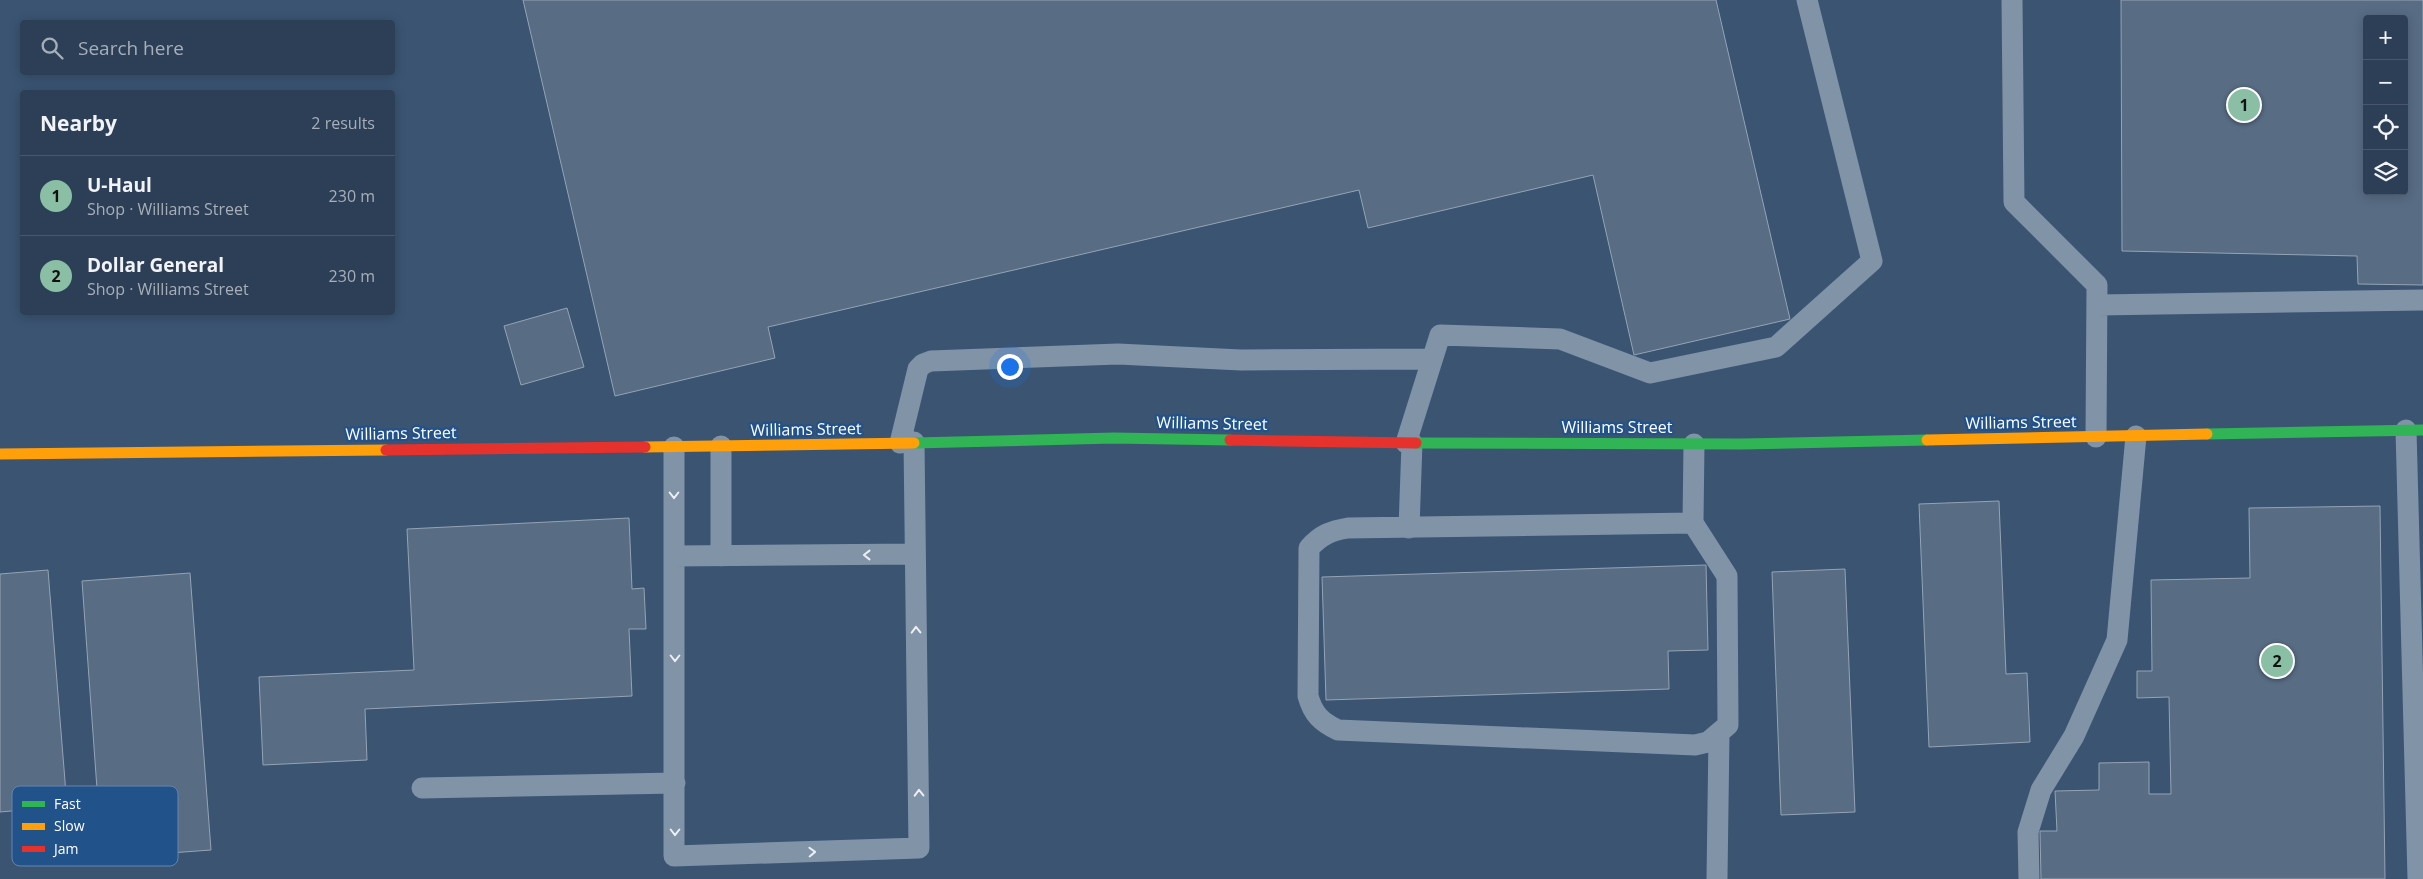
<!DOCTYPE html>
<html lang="en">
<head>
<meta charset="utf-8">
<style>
	:root { --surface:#2c3f56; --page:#34465c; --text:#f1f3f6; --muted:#a6afb9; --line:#48586c; --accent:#8abfa5 }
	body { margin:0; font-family:"Open Sans",sans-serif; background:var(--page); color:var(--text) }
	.controls { position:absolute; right:15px; top:15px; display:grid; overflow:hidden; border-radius:5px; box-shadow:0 2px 12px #0003 }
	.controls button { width:45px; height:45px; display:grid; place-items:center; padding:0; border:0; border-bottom:1px solid var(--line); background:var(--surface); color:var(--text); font:25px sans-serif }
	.you { position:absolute; left:1009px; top:366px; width:18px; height:18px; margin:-12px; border:4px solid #fff; border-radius:50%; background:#1a73e8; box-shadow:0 0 0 8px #1a73e833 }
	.badge { display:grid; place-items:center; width:32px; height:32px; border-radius:50%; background:var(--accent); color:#111; font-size:16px; font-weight:700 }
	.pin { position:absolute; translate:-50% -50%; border:2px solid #fff; box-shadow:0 1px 5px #0006 }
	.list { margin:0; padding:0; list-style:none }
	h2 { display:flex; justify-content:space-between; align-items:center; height:65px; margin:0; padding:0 20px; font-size:21px }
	h2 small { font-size:16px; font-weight:400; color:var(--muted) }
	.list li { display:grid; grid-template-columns:32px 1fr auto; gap:15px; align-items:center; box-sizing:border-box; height:80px; padding:0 20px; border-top:1px solid var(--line) }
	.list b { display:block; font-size:19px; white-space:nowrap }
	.list p { margin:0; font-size:16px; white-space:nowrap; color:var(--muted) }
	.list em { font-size:16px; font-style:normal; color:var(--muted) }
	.icon { flex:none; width:28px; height:28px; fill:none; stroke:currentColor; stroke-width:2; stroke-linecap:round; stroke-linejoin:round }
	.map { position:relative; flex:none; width:2423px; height:879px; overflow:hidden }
	.search { position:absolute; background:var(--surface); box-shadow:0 2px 12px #0003; left:20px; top:20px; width:375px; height:55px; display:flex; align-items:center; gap:12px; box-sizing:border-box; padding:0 18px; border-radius:5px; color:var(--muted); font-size:19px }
	.panel { position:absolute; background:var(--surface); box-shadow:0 2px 12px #0003; left:20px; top:90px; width:375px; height:225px; border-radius:5px }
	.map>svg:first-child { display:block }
	.building { fill:#586c84; stroke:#95a4b5; fill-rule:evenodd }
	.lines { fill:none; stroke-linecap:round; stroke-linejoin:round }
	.lane { stroke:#8193a7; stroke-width:21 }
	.fast { stroke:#30b455; stroke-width:11 }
	.slow { stroke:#ff9f0a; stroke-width:11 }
	.jam { stroke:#e5322d; stroke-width:11 }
	.oneway { stroke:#eceff2 }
	.labels { text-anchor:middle; stroke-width:4.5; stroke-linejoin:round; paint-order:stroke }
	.street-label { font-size:16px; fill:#fff; stroke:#22528a }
	.key { fill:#22528a; stroke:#6486ad; stroke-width:1 }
	.key-label { font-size:14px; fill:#fff }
</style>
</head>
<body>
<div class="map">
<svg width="2423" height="879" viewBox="0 0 2423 879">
	<rect width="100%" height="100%" fill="#3a5472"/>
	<path class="building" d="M523,0h1193l74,319 -156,36 -41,-180 -225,53 -9,-38 -591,137 7,31 -160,38z
		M2121,0h302v285l-65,-1 -1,-28 -235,-5zM2367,19h37v172h-37z
		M567,308l17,59 -63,18 -17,-59z
		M1999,501l7,173 21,-1 3,69 -101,5 -10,-243z
		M2380,506l5,373h-344l-1,-48h17l-2,-40 44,-1v-27l50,-1v32h22l-2,-97 -32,1v-27h15l-1,-91 99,-2 -1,-70z
		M629,518l3,71 12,-1 2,41h-17l3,67 -267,13 2,51 -104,5 -4,-88 155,-7 -7,-141z
		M1706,565l2,85 -40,1 1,38 -343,11 -4,-123z
		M1845,569l10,243 -74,3 -9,-243z
		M48,570l19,236 -67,6v-238z
		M190,573l21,277 -109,8 -20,-277z"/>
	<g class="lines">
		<path class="lane" d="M2012,0l2,202 83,83 -1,152
			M2099,305l324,-5
			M2406,430l12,449
			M900,443l18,-74 5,-5 8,-3 187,-7 123,6 191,-1
			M1406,443l34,-108 120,4 90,34 126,-26 96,-86 -65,-261
			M674,447v409l245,-8 -5,-406
			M1693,523l-345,5c-18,3 -27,7 -39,20l-1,148c5,18 13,26 30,34l357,15 13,-3 20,-17 -1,-149 -34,-53 1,-79
			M1409,528l3,-85
			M674,556l241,-2
			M721,556v-110
			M422,788l253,-5
			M1717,879l2,-145
			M2029,879l-1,-47 13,-42 33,-54 43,-96 19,-204"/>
		<path class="fast" d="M2207,434l216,-4
			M914,443l200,-5 116,2
			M1416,443l324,1 187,-4"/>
		<path class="slow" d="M1927,440l280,-6
			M645,447l269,-4
			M0,454l386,-4"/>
		<path class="jam" d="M1230,440l186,3
			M386,450l259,-3"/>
	</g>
	<defs><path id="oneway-chevron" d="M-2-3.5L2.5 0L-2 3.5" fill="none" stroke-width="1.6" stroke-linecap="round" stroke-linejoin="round" transform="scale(1.25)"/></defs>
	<g class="oneway">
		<use href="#oneway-chevron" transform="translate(674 495) rotate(90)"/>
		<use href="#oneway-chevron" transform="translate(867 555) rotate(180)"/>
		<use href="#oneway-chevron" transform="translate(916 630) rotate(-91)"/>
		<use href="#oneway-chevron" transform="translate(675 658) rotate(90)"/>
		<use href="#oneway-chevron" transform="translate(919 793) rotate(-91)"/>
		<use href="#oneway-chevron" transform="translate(675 832) rotate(90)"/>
		<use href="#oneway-chevron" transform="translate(812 852) rotate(-2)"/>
	</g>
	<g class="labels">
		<g class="street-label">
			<text transform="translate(2021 422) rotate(-1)" y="6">Williams Street</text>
			<text transform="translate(1212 423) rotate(1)" y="6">Williams Street</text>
			<text x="1617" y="433">Williams Street</text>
			<text transform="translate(806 429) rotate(-1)" y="6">Williams Street</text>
			<text transform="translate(401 433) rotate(-1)" y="6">Williams Street</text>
		</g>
	</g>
	<rect x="12" y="786" width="166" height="80" rx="8" class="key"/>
	<rect x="22" y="801" width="23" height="6" fill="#30b455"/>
	<rect x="22" y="823" width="23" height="7" fill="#ff9f0a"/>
	<rect x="22" y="846" width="23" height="6" fill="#e5322d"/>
	<g class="key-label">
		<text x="54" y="809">Fast</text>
		<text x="54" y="831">Slow</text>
		<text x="54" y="854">Jam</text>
	</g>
</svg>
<div class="controls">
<button>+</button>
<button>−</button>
<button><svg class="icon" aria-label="locate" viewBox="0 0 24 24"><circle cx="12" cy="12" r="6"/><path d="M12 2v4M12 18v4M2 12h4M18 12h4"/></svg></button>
<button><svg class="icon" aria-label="layers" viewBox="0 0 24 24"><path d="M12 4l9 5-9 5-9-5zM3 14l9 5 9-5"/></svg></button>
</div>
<div class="you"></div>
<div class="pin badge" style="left:2244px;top:105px">1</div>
<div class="pin badge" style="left:2277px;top:661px">2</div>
<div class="search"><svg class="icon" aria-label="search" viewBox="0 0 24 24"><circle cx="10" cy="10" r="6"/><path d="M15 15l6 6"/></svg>Search here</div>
<section class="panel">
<h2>Nearby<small>2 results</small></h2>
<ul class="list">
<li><span class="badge">1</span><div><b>U-Haul</b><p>Shop · Williams Street</p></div><em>230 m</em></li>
<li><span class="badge">2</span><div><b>Dollar General</b><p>Shop · Williams Street</p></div><em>230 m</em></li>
</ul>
</section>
</div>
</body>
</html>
